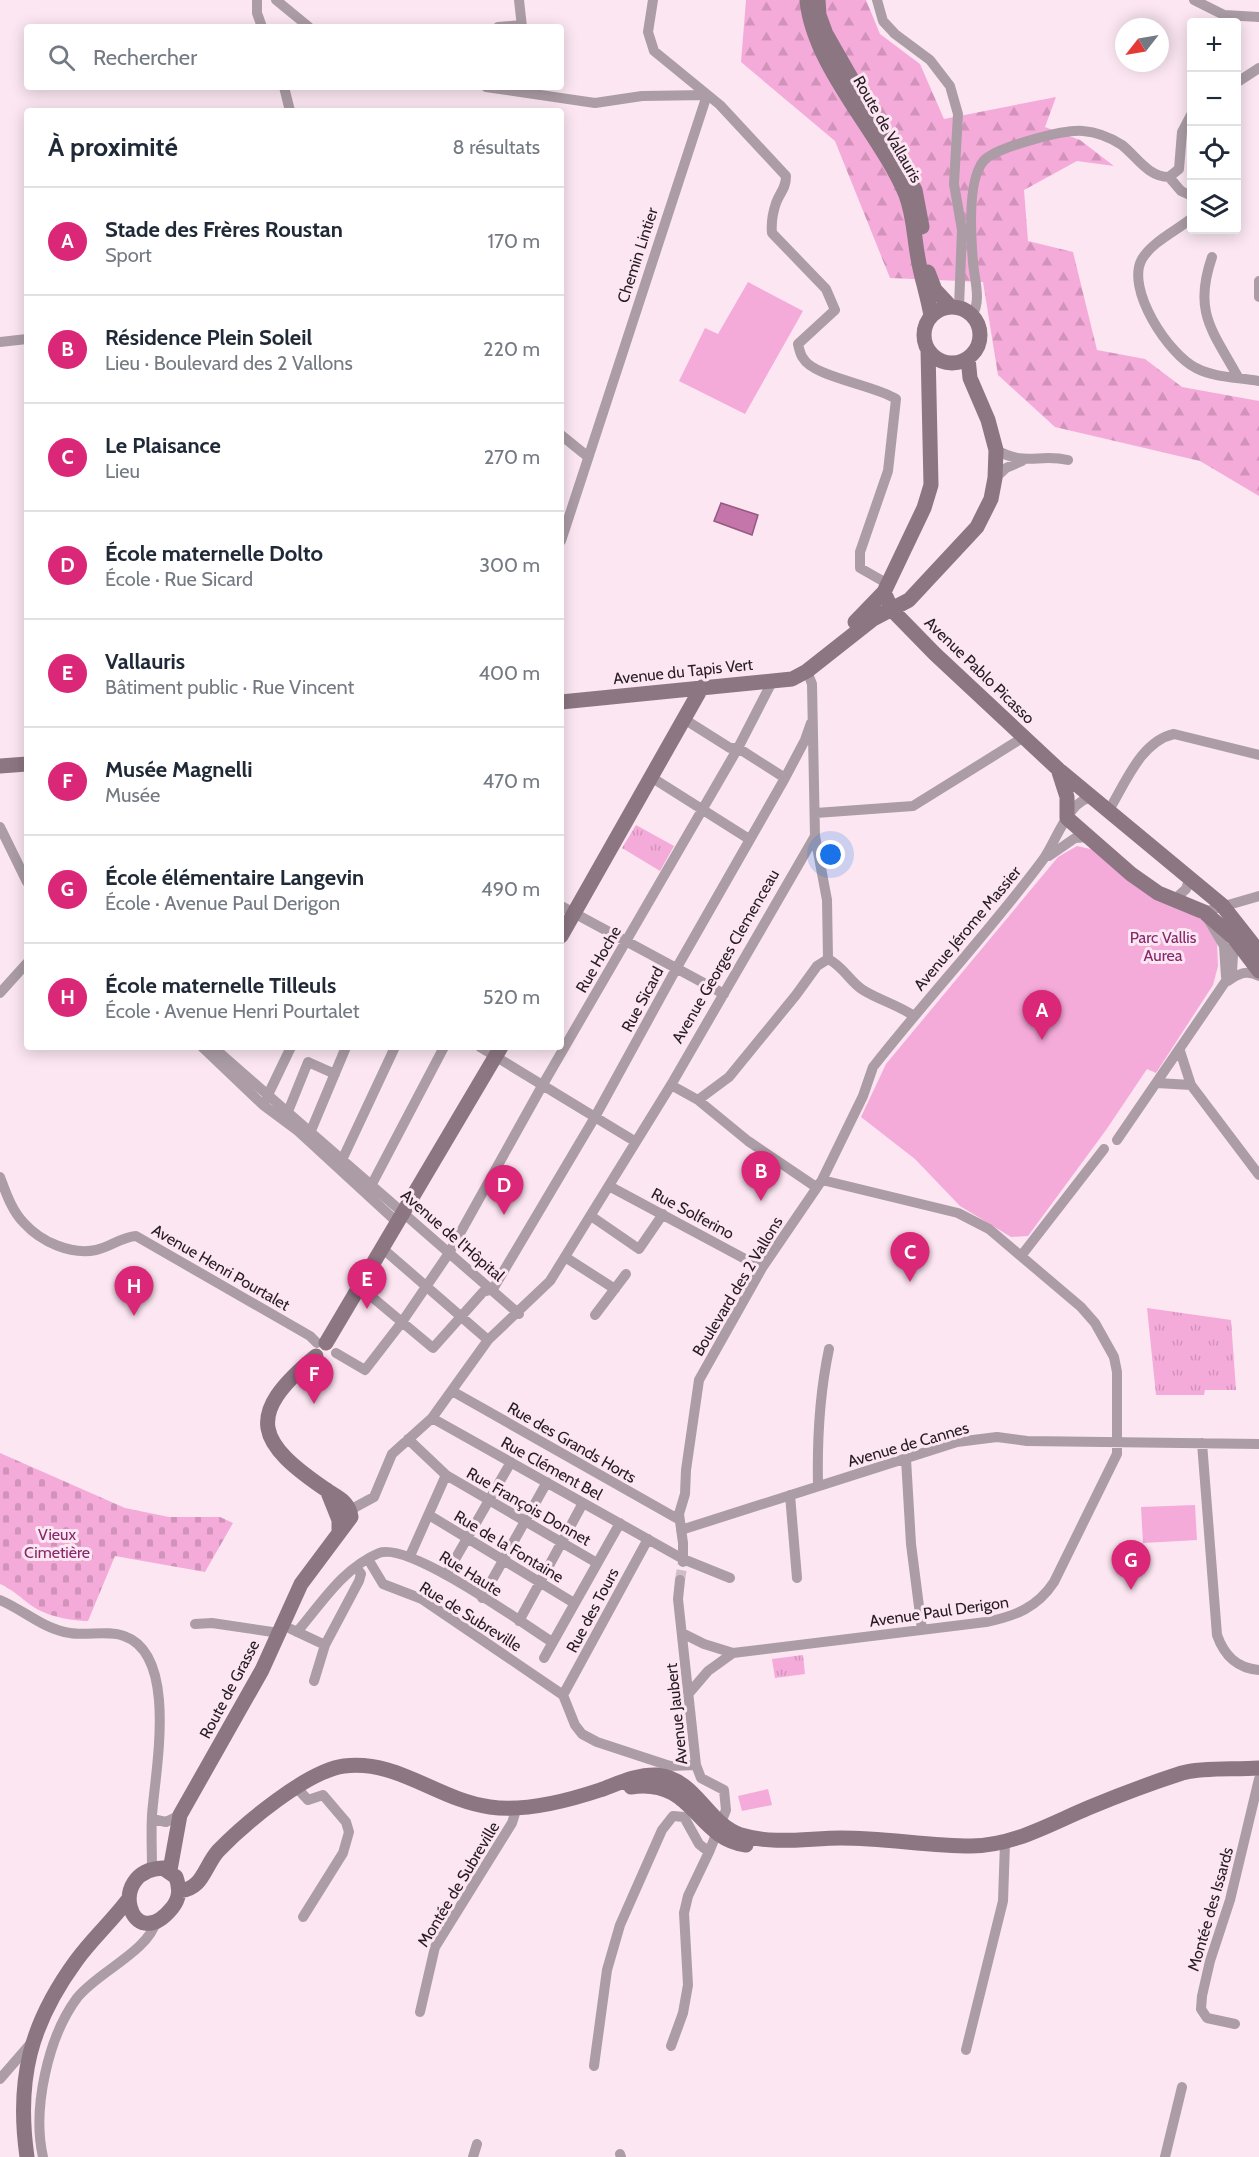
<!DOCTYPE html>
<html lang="fr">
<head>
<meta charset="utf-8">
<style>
	:root { --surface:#fff; --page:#f2f2f3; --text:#1f2937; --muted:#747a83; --line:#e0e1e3; --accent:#db2777 }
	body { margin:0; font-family:Cabin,sans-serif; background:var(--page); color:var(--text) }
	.controls { position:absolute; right:18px; top:18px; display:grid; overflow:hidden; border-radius:6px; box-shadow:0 3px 15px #0003 }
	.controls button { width:54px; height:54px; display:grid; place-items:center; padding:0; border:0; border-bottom:2px solid var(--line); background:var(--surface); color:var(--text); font:30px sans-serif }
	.compass { position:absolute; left:1115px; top:18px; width:54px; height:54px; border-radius:50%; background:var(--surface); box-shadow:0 3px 15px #0003; rotate:239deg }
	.you { position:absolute; left:831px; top:855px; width:21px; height:21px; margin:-15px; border:4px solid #fff; border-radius:50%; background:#1a73e8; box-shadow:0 0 0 9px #1a73e833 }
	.badge { display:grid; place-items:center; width:39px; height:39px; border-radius:50%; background:var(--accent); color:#fff; font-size:20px; font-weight:700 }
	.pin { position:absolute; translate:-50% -50px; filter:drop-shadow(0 2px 3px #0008) }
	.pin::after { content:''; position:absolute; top:32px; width:21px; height:18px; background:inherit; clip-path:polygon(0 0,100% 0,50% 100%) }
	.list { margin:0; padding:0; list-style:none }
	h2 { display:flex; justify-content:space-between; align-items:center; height:78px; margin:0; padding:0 24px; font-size:26px }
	h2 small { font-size:20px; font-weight:400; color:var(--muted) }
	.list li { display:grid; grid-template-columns:39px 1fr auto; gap:18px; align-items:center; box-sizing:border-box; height:108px; padding:0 24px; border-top:2px solid var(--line) }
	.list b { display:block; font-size:22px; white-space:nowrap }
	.list p { margin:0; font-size:20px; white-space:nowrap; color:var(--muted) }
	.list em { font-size:20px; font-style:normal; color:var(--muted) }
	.icon { flex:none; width:33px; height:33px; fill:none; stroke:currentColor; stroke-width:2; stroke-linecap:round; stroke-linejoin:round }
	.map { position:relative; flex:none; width:1259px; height:2157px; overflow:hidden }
	.search { position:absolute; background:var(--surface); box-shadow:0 3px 15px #0003; left:24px; top:24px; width:540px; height:66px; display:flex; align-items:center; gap:15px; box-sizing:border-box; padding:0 21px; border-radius:6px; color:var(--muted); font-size:22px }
	.panel { position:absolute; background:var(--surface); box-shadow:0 3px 15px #0003; left:24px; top:108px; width:540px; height:942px; border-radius:6px }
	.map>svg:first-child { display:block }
	.grass { fill:url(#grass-tufts) }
	.forest { fill:url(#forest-firs) }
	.cemetery { fill:url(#cemetery-stones) }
	.pitch { fill:#f5abda }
	.water { fill:#c475a9; stroke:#955a80; stroke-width:1.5 }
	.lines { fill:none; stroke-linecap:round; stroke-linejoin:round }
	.street-tunnel { stroke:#d1bdc8; stroke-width:10; stroke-dasharray:10 5; stroke-linecap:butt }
	.street { stroke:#ab9ca5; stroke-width:10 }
	.secondary { stroke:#8b7682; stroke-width:15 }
	.labels { text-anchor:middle; stroke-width:6; stroke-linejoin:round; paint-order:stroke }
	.street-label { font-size:16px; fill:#271b22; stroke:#fbe6f2 }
	.park-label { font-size:16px; fill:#86286b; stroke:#fbe6f2 }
</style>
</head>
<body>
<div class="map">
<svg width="1259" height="2157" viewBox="0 0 1259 2157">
	<defs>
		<pattern id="grass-tufts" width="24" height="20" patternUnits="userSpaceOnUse" patternTransform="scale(1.5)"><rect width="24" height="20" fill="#f5abda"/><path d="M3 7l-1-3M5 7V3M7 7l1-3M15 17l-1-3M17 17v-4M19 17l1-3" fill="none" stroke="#d293bb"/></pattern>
		<pattern id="forest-firs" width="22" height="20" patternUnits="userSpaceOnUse" patternTransform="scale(1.5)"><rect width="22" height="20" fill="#f5abda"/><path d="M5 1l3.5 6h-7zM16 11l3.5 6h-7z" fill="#d293bb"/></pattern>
		<pattern id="cemetery-stones" width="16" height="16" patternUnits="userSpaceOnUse" patternTransform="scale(1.5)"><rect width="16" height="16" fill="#f5abda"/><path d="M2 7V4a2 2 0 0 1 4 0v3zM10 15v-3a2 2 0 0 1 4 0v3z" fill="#d293bb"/></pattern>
	</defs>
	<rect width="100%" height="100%" fill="#fbe6f2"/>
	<path class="grass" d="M636,825l38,21 -14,25 -38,-23z
		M1147,1308l84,12 5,70h-31l-1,5h-48z
		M803,1655l2,19 -30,4 -3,-19z"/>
	<path class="forest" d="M746,0h120l14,34 40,30 24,55 112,-22 -11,30 35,13 34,26 -37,-5 -53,29 4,51 45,11 24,98 48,9 37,28 77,14v95l-59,-35 -145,-34 -57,-52 -15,-93 -93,-4 -55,-137 -94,-79z"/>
	<path class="cemetery" d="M0,1453l125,55 44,9h51l13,6 -28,49 -90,-16 -27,65c-16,0 -42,-5 -56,-15 -11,-8 -20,-17 -32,-22z"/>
	<path class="pitch" d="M748,282l55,29 -58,103 -66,-33 26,-53 13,6z
		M1077,846l18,4 107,70 6,5 9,18 1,23 -5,19 -57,88 -9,-4 -41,61 -78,106 -17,1 -51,-31 -45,-47 -54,-42 25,-53 172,-207z
		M1195,1505l2,35 -54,3 -2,-36z
		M768,1789l4,16 -30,6 -4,-15z"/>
	<path class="water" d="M721,503l37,12 -6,20 -38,-14z"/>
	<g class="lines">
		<path class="street-tunnel" d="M680,1580l3,-18"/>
		<path class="street" d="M257,0v13l5,14
			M276,0l33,27
			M519,0l3,27
			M653,0l-5,32 6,19 66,54 66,71c0,13 -6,16 -10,27 -3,9 -5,20 -4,30l54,56 9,21 -37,34c1,4 2,10 5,14 10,19 72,27 93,41l-8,72 -28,81v16l28,16
			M877,0l6,21 12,13 35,26 20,26 8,28 -4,70 8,46 -3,77
			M1194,0l30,15 35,2
			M498,27l24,-2
			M1236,83l23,-15
			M284,87l6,24
			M486,87l109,16 47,-7 65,-1
			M1169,177l12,14 11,5
			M1192,218c-16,13 -40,24 -50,41 -17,30 27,96 54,109 19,10 42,9 63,13
			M1212,257c-19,55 0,73 26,120
			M1259,281v16
			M972,315c10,-14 2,-37 1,-53 -2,-24 -7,-91 15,-105 16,-11 76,-28 95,-26 13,1 28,7 39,14 15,12 26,32 47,32l10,-8 3,-37 10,-19
			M0,342l27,-3
			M561,435l26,21
			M996,450c31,17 42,3 72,10
			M995,478l11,-10 16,-7
			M561,541l146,-446
			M684,719l46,29h8l47,30
			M651,777l98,62
			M1109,810c16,-26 32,-69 65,-76l85,21
			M816,813l97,-7 111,-69
			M0,827l27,55
			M815,836l12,64 1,59
			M1049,856l26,-18 14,-1
			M1175,899l11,-10 3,-9 6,6
			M561,906l163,88
			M828,959c15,7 22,23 35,31 16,10 35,15 51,26
			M1226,977l-2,-31 -20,-34 55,-16
			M1228,981c10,-7 19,-12 31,-5
			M0,993l27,-30
			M202,1047l61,58 35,26 100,92
			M213,1047l306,267
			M480,1047l156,95
			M1180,1051l11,34 68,90
			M1157,1083l34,2
			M671,1085l27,15 50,41 68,46
			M698,1100l31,-23 67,-82 21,-29 11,-7
			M265,1101l26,-54
			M287,1114l21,-52 27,12
			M310,1133l36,-86
			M1117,1140l115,-168 2,-34
			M342,1160l53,-113
			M0,1177c6,16 12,34 24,46 17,19 47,32 72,27 15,-3 25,-13 40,-14l174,100 7,7
			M372,1184l72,-137
			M609,1186l153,82
			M591,1216l48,33 24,-35
			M382,1248l106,92
			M1021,1256l83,-107
			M565,1257l50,32
			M360,1287l73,61 50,-56 10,-3 102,-172 81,-148 109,-191 20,-38 6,-17
			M595,1315l31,-41
			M336,1353l29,17 37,-48 47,-69 93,-167 196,-338 35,-68
			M452,1391l226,128
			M432,1418l251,141 47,19
			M408,1439l38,36 -36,81
			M1202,1443l15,192c7,20 19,33 42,35
			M906,1459l5,85 11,86
			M446,1475l151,88
			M818,1486c-1,-47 1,-90 11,-137
			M790,1495l7,83
			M350,1510l24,-13 18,-43 40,-36 56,-78 62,-59 121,-196 144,-249 -3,-152 -5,-13
			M429,1515l145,88
			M681,1530l276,-88 40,-5 30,4 232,3
			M368,1559l15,25 39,15 141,96 12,30 7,9 15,8 73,24 26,-1
			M683,1562v-19l-4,-29 6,-20 1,-24 13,-90 63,-112 60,-88 41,-84 10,-29c55,-70 116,-135 169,-206 13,-16 28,-67 53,-63
			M446,1575l65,-113
			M482,1598l65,-116
			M0,1600c24,10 43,29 70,33 17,3 38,-3 54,3 55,19 31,136 28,179 -1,18 0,36 0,55
			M519,1621l64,-118
			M195,1624l17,-1 67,10
			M291,1629l34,16 34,-64 2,-7 -5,-7
			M297,1632c24,-28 46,-64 82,-79 30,-12 143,70 173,89
			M682,1633l22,11 29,9 253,-31c29,-6 51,-14 68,-40l63,-128v-82l-3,-15 -19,-34 -14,-16 -92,-78 -31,-16 -136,-33
			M544,1658l76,-135
			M314,1681l11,-36
			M690,1692l18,-21 25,-18
			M563,1695l85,-156
			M296,1787l12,13 15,-5 23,27 3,10 -6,21 -40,64
			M152,1819l14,3 14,-7
			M420,2012l15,-65 77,-124 5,-16
			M1235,2024l-28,-6 -6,-9 1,-13 8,-35 20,-61 29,-121
			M671,2046l12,-33 5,-28 -4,-72 4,-17 21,-44
			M966,2050l37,-149 2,-58
			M594,2066l13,-96 13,-45 42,-95 11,-14 11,1 15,27 10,8 17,-42 -2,-20 -23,-12 -5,-13 -18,-166 2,-19
			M0,2079l32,-37
			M620,2154l1,3
			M43,2157c-11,-48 5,-120 34,-159 19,-25 72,-47 79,-77
			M473,2157l4,-13
			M1165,2157l17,-70"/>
		<path class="secondary" d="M807,0c6,67 74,134 99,195 8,21 8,42 12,63 3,19 10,39 13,58
			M818,0l1,15 7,19 89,156 7,37
			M928,272l7,18 15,16
			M924 335a28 28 0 1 1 56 0a28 28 0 1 1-56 0Z
			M884,592l8,18 43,44 123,115 164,136 37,47
			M855,622l29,-30 40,-84 7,-23 -3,-135
			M561,702l231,-23 15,-8 66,-52 36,-19 68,-73 14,-28 4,-21 1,-28 -8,-30 -18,-42 -2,-20
			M0,766l27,-2
			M1058,769l9,28v21l64,56 27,19 46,19 30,26 25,33
			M561,936l141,-249
			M326,1343l175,-296
			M327,1490l12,30v13
			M631,1787c64,-9 64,51 115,58
			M163,1868l13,9c4,12 4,21 -4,31 -41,50 -67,-38 -9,-40z
			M170,1870l10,-55 82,-145 39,-86 50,-67c-2,-15 -12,-19 -23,-26 -71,-48 -85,-75 -12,-135
			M179,1891c24,-2 25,-24 39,-40 26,-27 89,-80 126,-85 53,-7 94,34 146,41 34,5 77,-6 110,-17 17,-6 37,-16 57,-15 40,4 49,48 84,60 32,10 68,3 100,3 44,0 87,8 130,8 42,0 79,-22 117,-38 31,-13 63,-25 94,-35 23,-6 53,-3 77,-5
			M27,2157c-11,-77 3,-133 49,-196 15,-21 35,-39 51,-60"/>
	</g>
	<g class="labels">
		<g class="street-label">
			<text transform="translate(888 129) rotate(60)" y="6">Route de Vallauris</text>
			<text transform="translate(637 255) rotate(-72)" y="6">Chemin Lintier</text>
			<text transform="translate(980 670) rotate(44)" y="6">Avenue Pablo Picasso</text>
			<text transform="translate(683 671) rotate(-6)" y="6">Avenue du Tapis Vert</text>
			<text transform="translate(967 928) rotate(-50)" y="6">Avenue Jérome Massier</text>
			<text transform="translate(725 956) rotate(-60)" y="6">Avenue Georges Clemenceau</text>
			<text transform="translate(598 959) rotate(-60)" y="6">Rue Hoche</text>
			<text transform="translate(642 999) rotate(-62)" y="6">Rue Sicard</text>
			<text transform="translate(693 1213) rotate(28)" y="6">Rue Solferino</text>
			<text transform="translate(453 1235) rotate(41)" y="6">Avenue de l'Hôpital</text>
			<text transform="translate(221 1267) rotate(30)" y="6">Avenue Henri Pourtalet</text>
			<text transform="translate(737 1286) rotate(-59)" y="6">Boulevard des 2 Vallons</text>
			<text transform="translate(572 1442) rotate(30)" y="6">Rue des Grands Horts</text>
			<text transform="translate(908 1444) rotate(-16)" y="6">Avenue de Cannes</text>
			<text transform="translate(552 1468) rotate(29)" y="6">Rue Clément Bel</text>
			<text transform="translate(529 1506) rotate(30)" y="6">Rue François Donnet</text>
			<text transform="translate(509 1546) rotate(31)" y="6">Rue de la Fontaine</text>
			<text transform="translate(471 1573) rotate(32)" y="6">Rue Haute</text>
			<text transform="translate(592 1610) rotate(-62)" y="6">Rue des Tours</text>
			<text transform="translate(939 1611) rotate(-8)" y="6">Avenue Paul Derigon</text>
			<text transform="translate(471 1616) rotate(32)" y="6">Rue de Subreville</text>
			<text transform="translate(229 1689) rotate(-62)" y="6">Route de Grasse</text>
			<text transform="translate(676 1714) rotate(-96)" y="6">Avenue Jaubert</text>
			<text transform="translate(458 1884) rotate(-59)" y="6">Montée de Subreville</text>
			<text transform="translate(1210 1909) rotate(-74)" y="6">Montée des Issards</text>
		</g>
		<g class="park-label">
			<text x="1163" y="943">Parc Vallis<tspan x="1163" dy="18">Aurea</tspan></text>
			<text x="57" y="1540">Vieux<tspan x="57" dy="18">Cimetière</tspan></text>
		</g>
	</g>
</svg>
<div class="controls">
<button>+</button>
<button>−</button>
<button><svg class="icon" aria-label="locate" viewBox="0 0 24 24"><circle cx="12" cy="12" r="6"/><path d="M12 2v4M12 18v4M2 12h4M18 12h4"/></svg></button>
<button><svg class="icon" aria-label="layers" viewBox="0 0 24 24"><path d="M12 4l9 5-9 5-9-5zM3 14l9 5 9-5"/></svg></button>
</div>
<svg class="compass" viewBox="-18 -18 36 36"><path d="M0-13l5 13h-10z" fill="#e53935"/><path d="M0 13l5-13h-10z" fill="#747a83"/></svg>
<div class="you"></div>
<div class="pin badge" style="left:1042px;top:1040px">A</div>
<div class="pin badge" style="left:761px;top:1201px">B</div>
<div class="pin badge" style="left:910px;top:1282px">C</div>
<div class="pin badge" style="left:504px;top:1215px">D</div>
<div class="pin badge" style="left:367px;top:1309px">E</div>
<div class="pin badge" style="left:314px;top:1404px">F</div>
<div class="pin badge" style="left:1131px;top:1590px">G</div>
<div class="pin badge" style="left:134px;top:1316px">H</div>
<div class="search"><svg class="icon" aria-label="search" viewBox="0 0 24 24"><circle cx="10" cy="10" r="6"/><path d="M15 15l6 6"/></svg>Rechercher</div>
<section class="panel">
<h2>À proximité<small>8 résultats</small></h2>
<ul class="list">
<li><span class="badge">A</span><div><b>Stade des Frères Roustan</b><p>Sport</p></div><em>170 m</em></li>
<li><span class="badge">B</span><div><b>Résidence Plein Soleil</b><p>Lieu · Boulevard des 2 Vallons</p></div><em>220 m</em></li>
<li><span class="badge">C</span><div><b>Le Plaisance</b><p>Lieu</p></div><em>270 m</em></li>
<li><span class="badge">D</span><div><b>École maternelle Dolto</b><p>École · Rue Sicard</p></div><em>300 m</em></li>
<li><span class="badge">E</span><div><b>Vallauris</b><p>Bâtiment public · Rue Vincent</p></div><em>400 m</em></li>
<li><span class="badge">F</span><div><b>Musée Magnelli</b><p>Musée</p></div><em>470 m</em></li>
<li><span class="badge">G</span><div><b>École élémentaire Langevin</b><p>École · Avenue Paul Derigon</p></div><em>490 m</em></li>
<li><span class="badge">H</span><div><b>École maternelle Tilleuls</b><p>École · Avenue Henri Pourtalet</p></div><em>520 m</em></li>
</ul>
</section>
</div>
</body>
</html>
